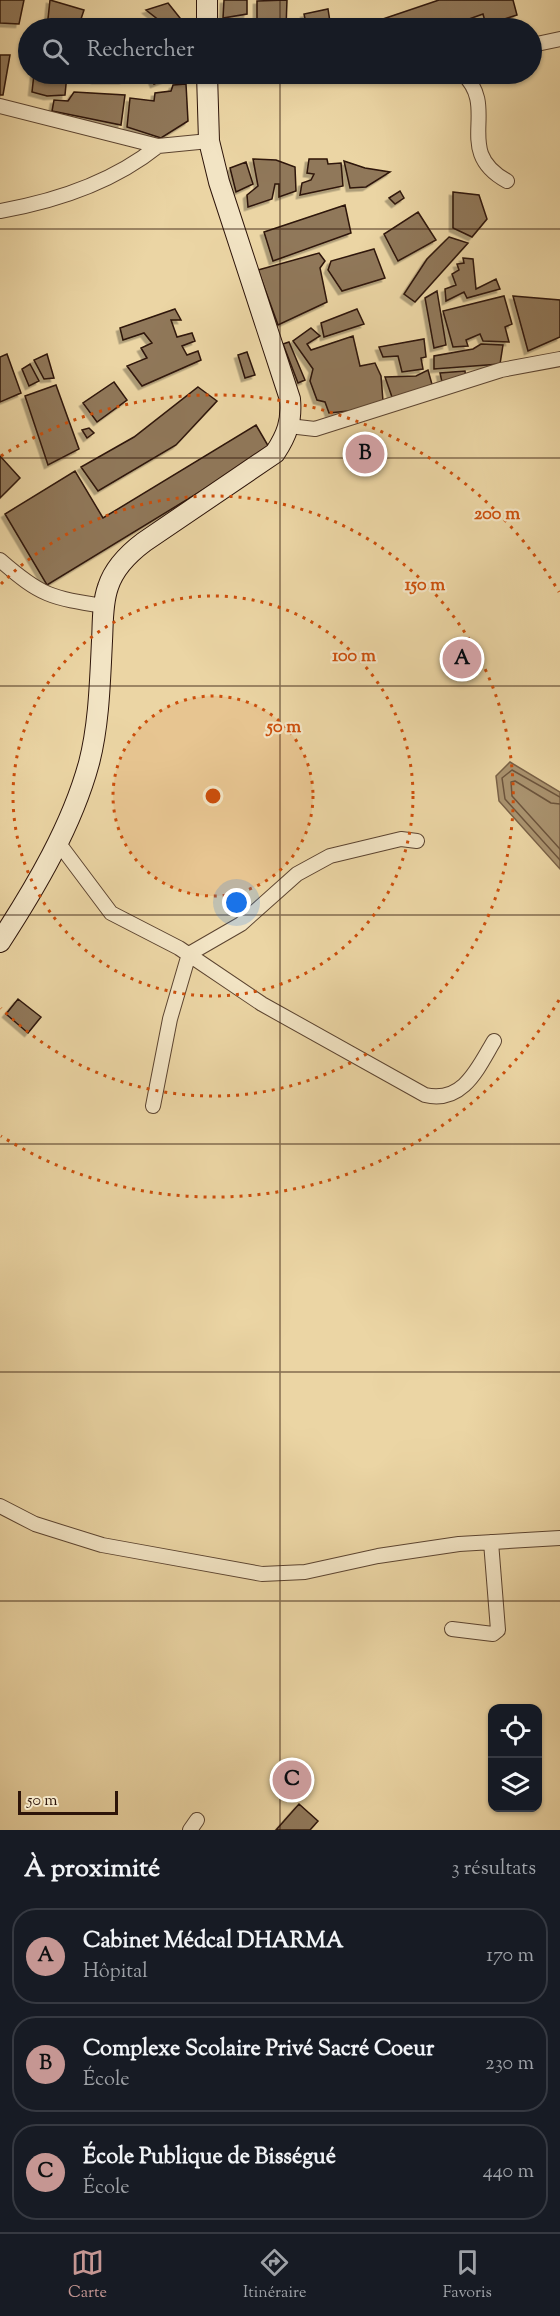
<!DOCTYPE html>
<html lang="fr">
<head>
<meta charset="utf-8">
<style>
	:root { --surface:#171b24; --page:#20242c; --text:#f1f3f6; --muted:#9ea1a6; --line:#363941; --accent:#c59692 }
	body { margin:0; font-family:"Sorts Mill Goudy",serif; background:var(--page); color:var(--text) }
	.controls { position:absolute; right:18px; bottom:18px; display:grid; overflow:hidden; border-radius:12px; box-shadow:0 2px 4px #0004 }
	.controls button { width:54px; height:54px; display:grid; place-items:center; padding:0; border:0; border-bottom:2px solid var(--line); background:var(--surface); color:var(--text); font:30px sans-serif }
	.scale { position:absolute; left:18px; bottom:15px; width:100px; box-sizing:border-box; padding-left:6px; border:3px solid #2d1409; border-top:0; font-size:16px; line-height:21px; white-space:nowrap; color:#2d1409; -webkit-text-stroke:4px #f2e4c4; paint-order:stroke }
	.you { position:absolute; left:237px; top:903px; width:21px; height:21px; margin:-15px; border:4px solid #fff; border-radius:50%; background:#1a73e8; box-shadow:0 0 0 9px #1a73e833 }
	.badge { display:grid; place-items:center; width:39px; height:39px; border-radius:50%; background:var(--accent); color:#111; font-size:20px; font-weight:700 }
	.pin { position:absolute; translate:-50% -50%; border:3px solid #fff; box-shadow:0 2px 6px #0006 }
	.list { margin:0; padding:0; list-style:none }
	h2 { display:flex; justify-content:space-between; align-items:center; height:78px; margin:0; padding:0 24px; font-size:26px }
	h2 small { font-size:20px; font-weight:400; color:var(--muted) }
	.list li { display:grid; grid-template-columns:39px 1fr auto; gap:18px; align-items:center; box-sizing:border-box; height:96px; margin:0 12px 12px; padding:0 12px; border:2px solid var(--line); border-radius:24px }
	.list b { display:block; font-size:22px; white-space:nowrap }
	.list p { margin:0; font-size:20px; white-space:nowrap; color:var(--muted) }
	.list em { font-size:20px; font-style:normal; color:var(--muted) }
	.icon { flex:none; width:33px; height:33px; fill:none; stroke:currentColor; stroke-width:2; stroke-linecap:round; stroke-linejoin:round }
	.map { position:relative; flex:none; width:560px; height:1830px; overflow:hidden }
	.search { position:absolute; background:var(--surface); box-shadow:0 2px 4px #0004; left:18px; right:18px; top:18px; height:66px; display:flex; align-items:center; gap:15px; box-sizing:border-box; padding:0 21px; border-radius:33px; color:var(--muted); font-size:22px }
	.sheet { height:402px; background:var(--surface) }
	nav { display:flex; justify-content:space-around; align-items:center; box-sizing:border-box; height:84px; border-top:2px solid var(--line); background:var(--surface); font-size:16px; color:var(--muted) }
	nav a { display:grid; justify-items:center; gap:3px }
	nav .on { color:var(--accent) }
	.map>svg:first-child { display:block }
	.water { fill:#aa936f; stroke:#786046; stroke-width:1.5 }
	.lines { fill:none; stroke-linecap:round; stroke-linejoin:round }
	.shore { stroke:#6c543c; stroke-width:1.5 }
	.building { fill:#90785a; stroke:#2d1409; stroke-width:1.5; filter:url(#shadow) }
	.street-casing { stroke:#5c4430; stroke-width:16 }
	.secondary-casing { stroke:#2d1409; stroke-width:22 }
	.street { stroke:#f2e4c4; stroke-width:14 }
	.secondary { stroke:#f2e4c4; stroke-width:20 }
	.grid { fill:none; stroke:#2d1409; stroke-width:1.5; stroke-opacity:0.55 }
	.ring { fill:none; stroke:#cc4f0c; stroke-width:3; stroke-dasharray:3 6 }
	.centre { fill:#cc4f0c; stroke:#f2e4c4; stroke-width:3 }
	.ring-label { font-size:18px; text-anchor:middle; font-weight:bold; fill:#cc4f0c; stroke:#f2e4c4; stroke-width:4.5; stroke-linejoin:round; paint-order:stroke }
</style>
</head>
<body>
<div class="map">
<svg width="560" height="1830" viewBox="0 0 560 1830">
	<defs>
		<filter id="shadow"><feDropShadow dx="-3.5" dy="3.5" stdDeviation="0" flood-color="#0004"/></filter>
	</defs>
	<rect width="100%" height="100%" fill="#ebd5a4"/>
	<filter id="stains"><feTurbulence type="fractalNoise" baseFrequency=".00333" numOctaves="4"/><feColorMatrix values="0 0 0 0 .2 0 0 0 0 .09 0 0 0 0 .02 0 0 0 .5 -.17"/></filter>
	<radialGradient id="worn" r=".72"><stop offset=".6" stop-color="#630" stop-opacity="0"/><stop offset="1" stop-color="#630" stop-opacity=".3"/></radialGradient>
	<path class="water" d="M510,762l50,30v77l-61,-68 -3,-25z"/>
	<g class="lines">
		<path class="shore" d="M560,797l-48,-27 -10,8 3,21 55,61
			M560,804l-9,-1 -36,-22 -4,1 1,14 48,53"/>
	</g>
	<path class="building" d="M0,0h24l-5,24 -19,-1z
		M50,0l34,10 -6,18h-31z
		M224,0h23v14l-24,4z
		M287,0l-1,28h-29v-27z
		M439,0h74l4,15 -31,10 -3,-11 -39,14h-68l-2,-6z
		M168,3l20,25h-19l-23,-18z
		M328,9l3,19h-24l-3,-14z
		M511,21l1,7h-9l-1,-5z
		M223,22h25v6h-26z
		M0,55h10l-7,40h-3z
		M34,74h33l-2,21 -18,1 -15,-4z
		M95,74h28v6h-28z
		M150,74h24v2l-20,8z
		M186,84l2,37 -27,17 -34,-11 3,-29 24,3 1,-8 16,-2 2,-6z
		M74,92l51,3 -4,30 -69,-14 2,-11 14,1z
		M253,159l23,1 19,7 1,24 -17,6v-13h-4l-3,15 -24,8 -1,-12 11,-9z
		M309,159h18l1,5 13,-1 2,23 -43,9 2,-12 9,-3 3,-6 -7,-1z
		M344,161l21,7 25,4 -24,15 -16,1z
		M246,162l7,22 -17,8 -6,-24z
		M400,191l4,7 -9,6 -6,-6z
		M453,192l26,3 8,24 -15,18 -19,-9z
		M345,205l6,28 -78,28 -9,-29z
		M418,212l18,28 -38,21 -14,-27z
		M449,237l19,6 -53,59 -11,-8 23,-35z
		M374,249l11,29 -43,13 -14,-21 3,-9z
		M319,253l6,8 -5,7 7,34 -49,23 -20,-55z
		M463,258l10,1 3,30 20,-10 4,10 -33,9 -3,-6 -18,9 -1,-12 11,-4 -4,-11 7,-4 -2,-6 7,-1z
		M437,291l9,54 -12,3 -9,-50z
		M504,296l8,28 -7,3 4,15 -26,-1 -3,-7 -14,6 2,6 -15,1 -10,-36z
		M513,296l47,4v37l-32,14z
		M175,309l6,11h-10l6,17 15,-4 3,8 -13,5 5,9 11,-4 3,9 -59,26 -15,-20 20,-8 -6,-10 11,-5 -8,-10 -21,7 -3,-12z
		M357,309l7,15 -40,13 -3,-14z
		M311,328l9,8 -13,8 4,6 42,-14 7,30 15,-3 6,13 2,25 -25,9 -29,3 -4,-11 -8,-2 -7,-19 3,-12 -20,-28z
		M424,339l2,18 -5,1 2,11 -21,3 -4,-16 -15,1 -4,-10z
		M289,342l16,38 -7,3 -15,-39z
		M481,344l22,1 -3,19 -66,5v-13l39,-7z
		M247,352l8,23 -10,3 -7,-23z
		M7,354l14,39 -21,9v-45z
		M47,354l7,24 -10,1 -10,-19z
		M30,364l9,17 -10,5 -7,-17z
		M428,370l5,18 -41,9 -7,-20 31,-1z
		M465,371l1,7 -24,4 -2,-9z
		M114,382l13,18 -30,22 -14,-19z
		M56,385l23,64 -31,16 -23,-69z
		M198,387l19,14 -41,44 -78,46 -17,-24 53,-30z
		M256,425l14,24 -223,136 -42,-71 70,-43 28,47z
		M89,428l5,5 -7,5 -5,-8z
		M0,456l20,22 -20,20z
		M18,999l23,18 -13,16 -22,-19z
		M299,1804l19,17 -8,9h-34z"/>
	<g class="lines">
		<defs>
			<path id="street" d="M532,45l28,-6
				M463,74c37,35 -11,77 44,107
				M247,76l31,-2
				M0,106l158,40 51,-5
				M0,211c57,-10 112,-28 158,-65
				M289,426l26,3 186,-59 59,-11
				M0,560c41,36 51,38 104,46
				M57,841l54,72 68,35 83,56 163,91c38,9 53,-27 69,-54
				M153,1106l17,-87 19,-65 52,-30 56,-50 33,-18 71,-17 16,2
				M0,1506l35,18 67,21 160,29 43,-2 73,-16 81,-12 101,-6
				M452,1629l41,5 5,-4 -7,-88
				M190,1830l7,-10"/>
			<path id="secondary" d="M207,0v28
				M0,942c35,-54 72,-116 89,-179 10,-38 11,-82 13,-122 1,-17 0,-37 6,-54 6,-19 20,-33 36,-45l131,-89c12,-18 17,-32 15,-54l-71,-217 -10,-41 -2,-67"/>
		</defs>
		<use href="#street" class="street-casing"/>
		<use href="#secondary" class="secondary-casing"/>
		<use href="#street" class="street"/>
		<use href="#secondary" class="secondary"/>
	</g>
	<path class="grid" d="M280,0v28M280,74v1756M0,229h560M0,458h560M0,686h560M0,915h560M0,1144h560M0,1372h560M0,1601h560"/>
	<circle cx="213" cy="796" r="100" fill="#cc4f0c" fill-opacity=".12"/>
	<g class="ring">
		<circle cx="213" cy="796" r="100"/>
		<circle cx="213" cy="796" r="200"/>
		<path d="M1 584A300 300 0 1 1 1 1008"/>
		<path d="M559 1000A401 401 0 0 1 1 1136M1 456A401 401 0 0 1 559 592"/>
	</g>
	<circle cx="213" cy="796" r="9" class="centre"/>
	<g class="ring-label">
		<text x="497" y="519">200 m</text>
		<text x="425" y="590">150 m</text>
		<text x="354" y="661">100 m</text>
		<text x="284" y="732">50 m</text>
	</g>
	<rect width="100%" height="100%" filter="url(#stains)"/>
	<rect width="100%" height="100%" fill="url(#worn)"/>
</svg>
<div class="controls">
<button><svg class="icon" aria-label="locate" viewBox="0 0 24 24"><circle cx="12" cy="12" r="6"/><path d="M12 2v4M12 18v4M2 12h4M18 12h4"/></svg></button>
<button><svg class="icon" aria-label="layers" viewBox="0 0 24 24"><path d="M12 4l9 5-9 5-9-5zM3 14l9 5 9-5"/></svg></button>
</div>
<div class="scale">50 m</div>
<div class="you"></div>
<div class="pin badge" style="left:462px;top:659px">A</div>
<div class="pin badge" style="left:365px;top:454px">B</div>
<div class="pin badge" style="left:292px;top:1780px">C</div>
<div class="search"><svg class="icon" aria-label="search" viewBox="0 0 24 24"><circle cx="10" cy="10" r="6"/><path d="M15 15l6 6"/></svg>Rechercher</div>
</div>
<section class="sheet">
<h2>À proximité<small>3 résultats</small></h2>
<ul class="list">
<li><span class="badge">A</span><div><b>Cabinet Médcal DHARMA</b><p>Hôpital</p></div><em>170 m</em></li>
<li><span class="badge">B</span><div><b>Complexe Scolaire Privé Sacré Coeur</b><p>École</p></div><em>230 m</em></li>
<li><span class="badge">C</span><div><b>École Publique de Bisségué</b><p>École</p></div><em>440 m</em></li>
</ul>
</section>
<nav>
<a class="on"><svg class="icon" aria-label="map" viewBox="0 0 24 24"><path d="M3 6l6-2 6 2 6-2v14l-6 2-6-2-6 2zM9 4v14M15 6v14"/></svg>Carte</a>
<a><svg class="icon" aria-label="directions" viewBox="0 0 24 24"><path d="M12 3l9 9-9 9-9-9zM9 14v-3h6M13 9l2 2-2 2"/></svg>Itinéraire</a>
<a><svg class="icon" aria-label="saved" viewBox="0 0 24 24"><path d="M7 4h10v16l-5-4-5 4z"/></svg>Favoris</a>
</nav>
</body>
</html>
